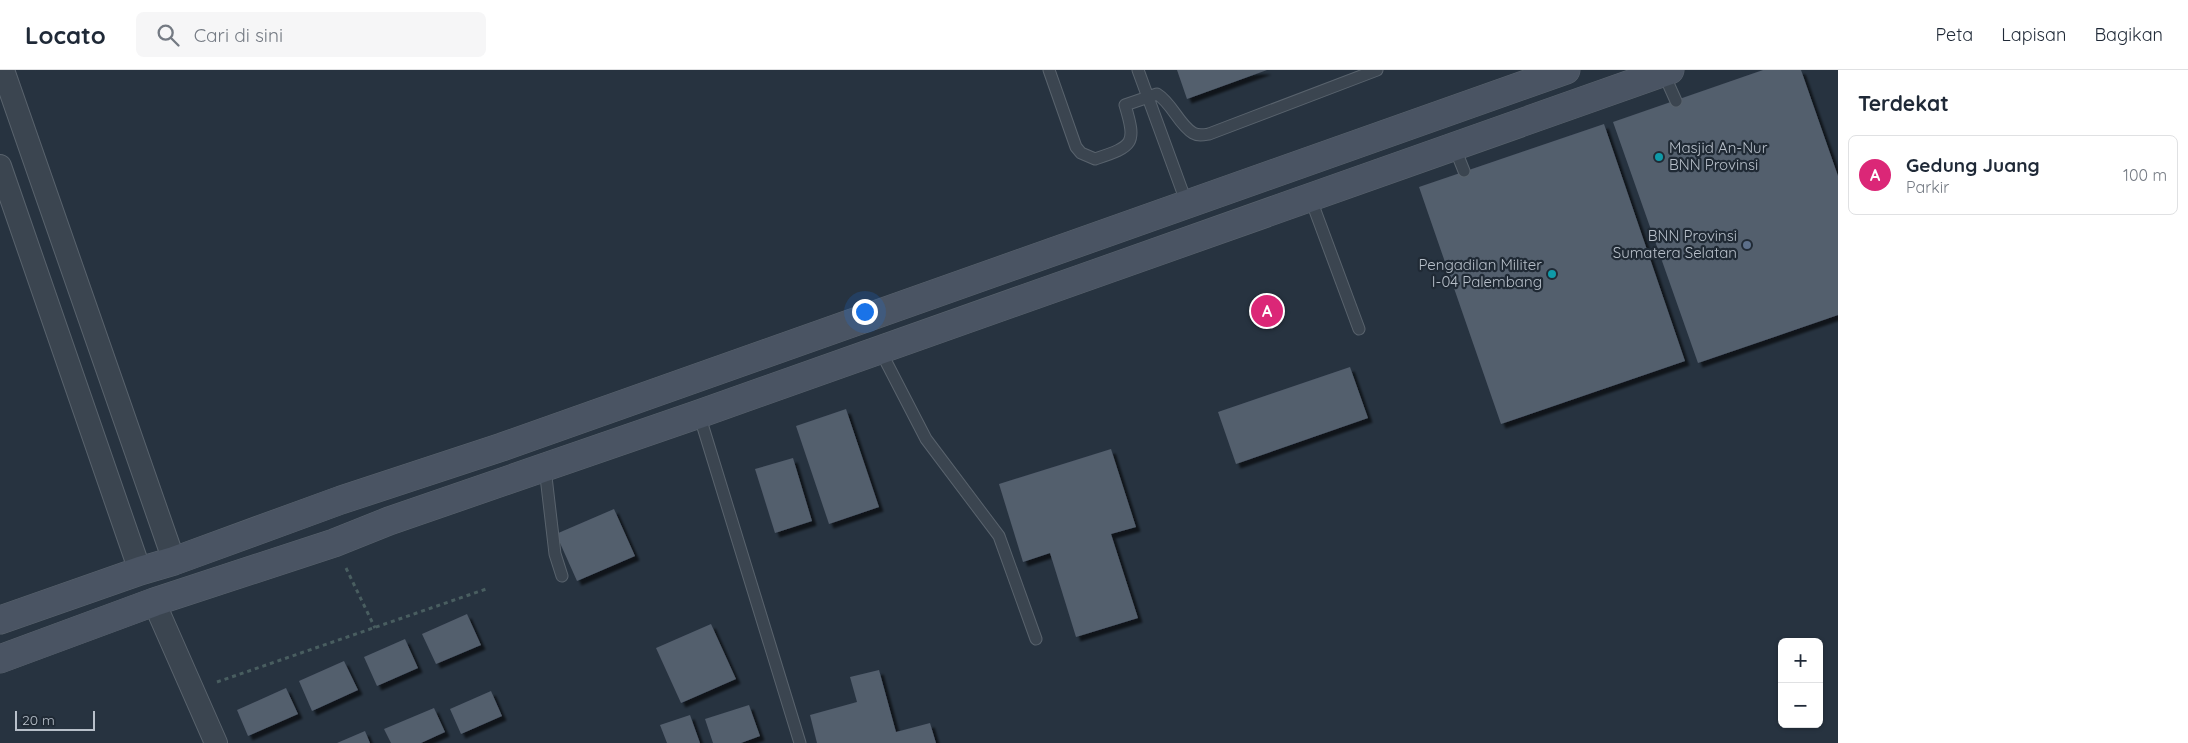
<!DOCTYPE html>
<html lang="id">
<head>
<meta charset="utf-8">
<style>
	:root { --surface:#fff; --page:#f6f6f7; --text:#1f2937; --muted:#747a83; --line:#e0e1e3; --accent:#db2777 }
	body { margin:0; font-family:Quicksand,sans-serif; background:var(--page); color:var(--text) }
	.controls { position:absolute; right:15px; bottom:15px; display:grid; overflow:hidden; border-radius:8px; box-shadow:0 1px 4px #0004 }
	.controls button { width:45px; height:45px; display:grid; place-items:center; padding:0; border:0; border-bottom:1px solid var(--line); background:var(--surface); color:var(--text); font:25px sans-serif }
	.scale { position:absolute; left:15px; bottom:12px; width:80px; box-sizing:border-box; padding-left:5px; border:2px solid #b8c0ca; border-top:0; font-size:14px; line-height:18px; white-space:nowrap; color:#b8c0ca; -webkit-text-stroke:4px #202a35; paint-order:stroke }
	.you { position:absolute; left:864px; top:241px; width:18px; height:18px; margin:-12px; border:4px solid #fff; border-radius:50%; background:#1a73e8; box-shadow:0 0 0 8px #1a73e833 }
	.badge { display:grid; place-items:center; width:32px; height:32px; border-radius:50%; background:var(--accent); color:#fff; font-size:16px; font-weight:700 }
	.pin { position:absolute; translate:-50% -50%; border:2px solid #fff; box-shadow:0 1px 5px #0006 }
	.list { margin:0; padding:0; list-style:none }
	h2 { display:flex; justify-content:space-between; align-items:center; height:65px; margin:0; padding:0 20px; font-size:21px }
	h2 small { font-size:16px; font-weight:400; color:var(--muted) }
	.list li { display:grid; grid-template-columns:32px 1fr auto; gap:15px; align-items:center; box-sizing:border-box; height:80px; margin:0 10px 10px; padding:0 10px; border:1px solid var(--line); border-radius:8px }
	.list b { display:block; font-size:19px; white-space:nowrap }
	.list p { margin:0; font-size:16px; white-space:nowrap; color:var(--muted) }
	.list em { font-size:16px; font-style:normal; color:var(--muted) }
	.icon { flex:none; width:28px; height:28px; fill:none; stroke:currentColor; stroke-width:2; stroke-linecap:round; stroke-linejoin:round }
	.map { position:relative; flex:none; width:1838px; height:673px; overflow:hidden }
	header { display:flex; align-items:center; gap:30px; box-sizing:border-box; height:70px; padding:0 25px; background:var(--surface); border-bottom:1px solid var(--line) }
	header strong { font-size:24px }
	nav { display:flex; gap:28px; margin-inline-start:auto; font-size:18px }
	.search { width:350px; height:45px; background:var(--page); display:flex; align-items:center; gap:12px; box-sizing:border-box; padding:0 18px; border-radius:8px; color:var(--muted); font-size:19px }
	main { display:flex }
	aside { flex:1; background:var(--surface) }
	.map>svg:first-child { display:block }
	.building { fill:#535e6d; filter:url(#shadow) }
	.lines { fill:none; stroke-linecap:round; stroke-linejoin:round }
	.lane-casing { stroke:#59636d; stroke-width:13 }
	.street-casing { stroke:#59636d; stroke-width:24 }
	.secondary-casing { stroke:#59636d; stroke-width:29 }
	.path { stroke:#495e60; stroke-width:3; stroke-dasharray:4 4; stroke-linecap:butt }
	.lane { stroke:#3b4550; stroke-width:11 }
	.street { stroke:#3b4550; stroke-width:22 }
	.secondary { stroke:#4a5463; stroke-width:28 }
	.culture-dot { fill:#0f9aa8; stroke:#202a35; stroke-width:2 }
	.service-dot { fill:#5c6f8a; stroke:#202a35; stroke-width:2 }
	.labels { text-anchor:middle; stroke-width:4.5; stroke-linejoin:round; paint-order:stroke }
	.poi-label { font-size:15px; fill:#b8c0ca; stroke:#202a35; text-anchor:end }
</style>
</head>
<body>
<header>
<strong>Locato</strong>
<div class="search"><svg class="icon" aria-label="search" viewBox="0 0 24 24"><circle cx="10" cy="10" r="6"/><path d="M15 15l6 6"/></svg>Cari di sini</div>
<nav><a>Peta</a><a>Lapisan</a><a>Bagikan</a></nav>
</header>
<main>
<div class="map">
<svg width="1838" height="673" viewBox="0 0 1838 673">
	<defs>
		<filter id="shadow"><feDropShadow dx="4.5" dy="4.5" stdDeviation="1" flood-color="#0009"/></filter>
	</defs>
	<rect width="100%" height="100%" fill="#273340"/>
	<path class="building" d="M1177,0h90l-80,29z
		M1763,0h38l37,106v139l-140,48 -85,-241z
		M1604,54l81,237 -184,63 -82,-237z
		M1350,297l18,51 -132,46 -18,-52z
		M846,339l33,98 -50,17 -33,-98z
		M1111,379l25,78 -25,7 27,84 -62,19 -26,-84 -27,9 -24,-78z
		M793,388l19,63 -37,12 -20,-64z
		M614,439l21,47 -58,25 -21,-47z
		M467,544l14,31 -45,19 -14,-30z
		M711,554l25,55 -55,24 -25,-55z
		M405,569l13,29 -41,18 -13,-29z
		M344,591l14,29 -46,21 -13,-30z
		M879,600l17,62 34,-9 6,20h-119l-7,-28 47,-13 -7,-25z
		M286,618l12,26 -50,22 -11,-26z
		M491,621l11,25 -41,18 -11,-25z
		M749,635l11,31 -19,7h-28l-8,-24z
		M434,638l11,24 -24,11h-30l-7,-14z
		M690,645l10,28h-33l-7,-18z
		M365,661l5,12h-33z"/>
	<g class="lines">
		<defs>
			<path id="lane" d="M1049,0l27,77 5,6 14,6c38,-13 42,-14 30,-54l32,-11c15,9 22,31 36,39 5,3 10,2 16,1l168,-64
				M1138,0l49,134
				M1663,2l13,29
				M1454,76l10,25
				M1310,127l49,132
				M880,280l46,89 73,97 37,103
				M699,344l101,329
				M545,398l10,86 7,22"/>
			<path id="street" d="M3,0l171,491
				M0,96l140,405
				M154,532l62,141"/>
			<path id="secondary" d="M0,550l140,-49 34,-10 167,-61 161,-53 1064,-377
				M0,589l154,-57 180,-59 55,-22 310,-107 971,-344"/>
		</defs>
		<use href="#lane" class="lane-casing"/>
		<use href="#street" class="street-casing"/>
		<use href="#secondary" class="secondary-casing"/>
		<path class="path" d="M346,498l29,60
			M217,612l272,-94"/>
		<use href="#lane" class="lane"/>
		<use href="#street" class="street"/>
		<use href="#secondary" class="secondary"/>
	</g>
	<g class="culture-dot">
		<circle cx="1659" cy="87" r="5"/>
		<circle cx="1552" cy="204" r="5"/>
	</g>
	<circle class="service-dot" cx="1747" cy="175" r="5"/>
	<g class="labels">
		<g class="poi-label">
			<text x="1669" y="83" text-anchor="start">Masjid An-Nur<tspan x="1669" dy="17">BNN Provinsi</tspan></text>
			<text x="1737" y="171">BNN Provinsi<tspan x="1737" dy="17">Sumatera Selatan</tspan></text>
			<text x="1542" y="200">Pengadilan Militer<tspan x="1542" dy="17">I-04 Palembang</tspan></text>
		</g>
	</g>
</svg>
<div class="controls">
<button>+</button>
<button>−</button>
</div>
<div class="scale">20 m</div>
<div class="you"></div>
<div class="pin badge" style="left:1267px;top:241px">A</div>
</div>
<aside>
<h2>Terdekat<small></small></h2>
<ul class="list">
<li><span class="badge">A</span><div><b>Gedung Juang</b><p>Parkir</p></div><em>100 m</em></li>
</ul>
</aside>
</main>
</body>
</html>
